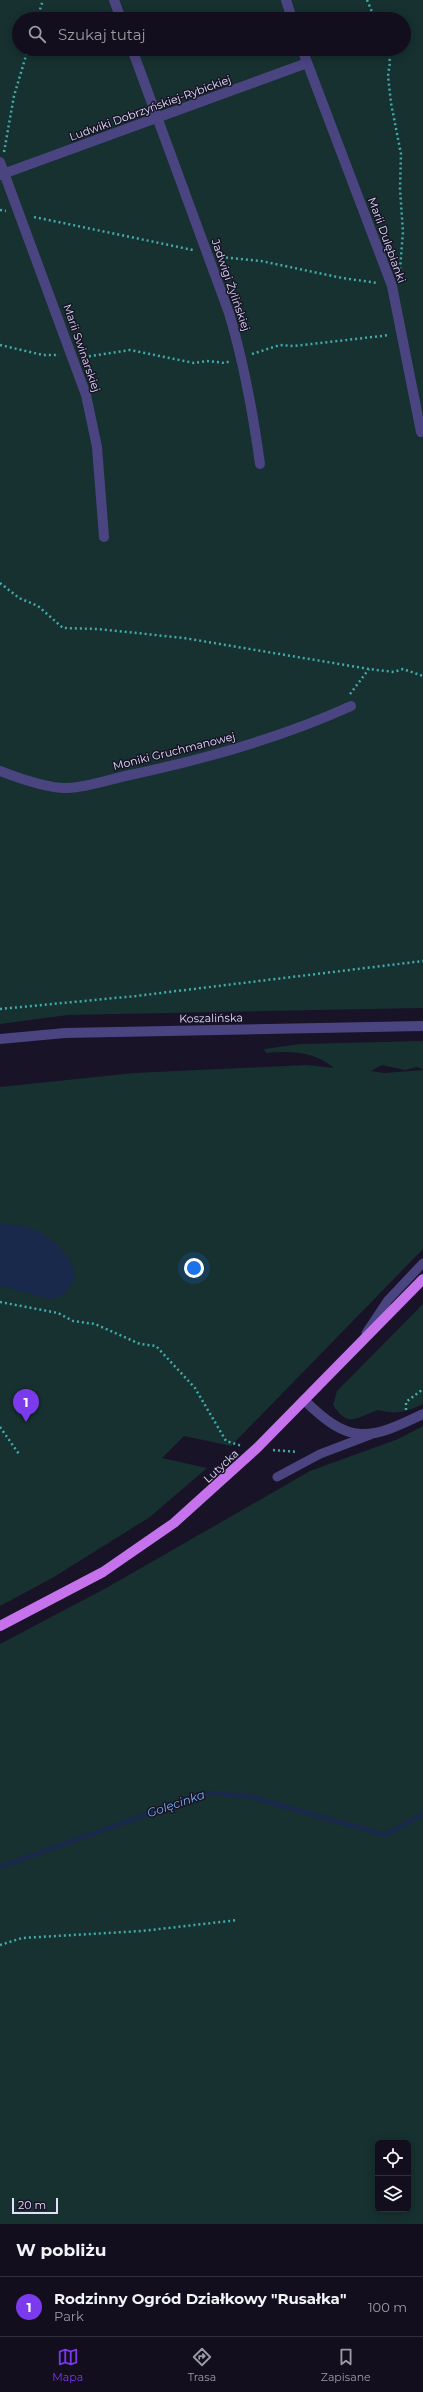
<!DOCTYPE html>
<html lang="pl">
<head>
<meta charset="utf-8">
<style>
	:root { --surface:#120e1d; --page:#1b1726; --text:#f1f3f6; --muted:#9c9ca4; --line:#312e3b; --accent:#7c3aed }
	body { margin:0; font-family:Montserrat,sans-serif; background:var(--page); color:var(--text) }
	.controls { position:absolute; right:12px; bottom:12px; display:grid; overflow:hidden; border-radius:6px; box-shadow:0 2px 10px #0003 }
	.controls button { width:36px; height:36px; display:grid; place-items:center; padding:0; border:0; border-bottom:1px solid var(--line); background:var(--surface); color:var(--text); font:20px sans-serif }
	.scale { position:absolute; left:12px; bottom:10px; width:46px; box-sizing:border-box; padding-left:4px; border:2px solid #e2defb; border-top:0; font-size:11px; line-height:14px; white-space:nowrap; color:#e2defb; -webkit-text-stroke:3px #181327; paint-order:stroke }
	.you { position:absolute; left:194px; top:1268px; width:14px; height:14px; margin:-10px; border:3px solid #fff; border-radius:50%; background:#1a73e8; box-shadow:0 0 0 6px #1a73e833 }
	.badge { display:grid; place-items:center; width:26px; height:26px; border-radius:50%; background:var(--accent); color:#fff; font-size:13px; font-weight:700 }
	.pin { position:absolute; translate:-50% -33px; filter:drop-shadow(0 1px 2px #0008) }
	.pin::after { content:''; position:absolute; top:21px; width:14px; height:12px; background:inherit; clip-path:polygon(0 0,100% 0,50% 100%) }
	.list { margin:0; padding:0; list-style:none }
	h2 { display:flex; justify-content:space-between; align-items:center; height:52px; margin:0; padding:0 16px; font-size:17px }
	h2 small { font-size:13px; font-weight:400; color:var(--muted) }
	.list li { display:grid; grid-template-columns:26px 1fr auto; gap:12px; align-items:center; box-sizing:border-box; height:60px; padding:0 16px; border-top:1px solid var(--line) }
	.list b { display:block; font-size:15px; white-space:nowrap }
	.list p { margin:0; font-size:13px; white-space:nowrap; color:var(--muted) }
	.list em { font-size:13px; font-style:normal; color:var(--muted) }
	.icon { flex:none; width:22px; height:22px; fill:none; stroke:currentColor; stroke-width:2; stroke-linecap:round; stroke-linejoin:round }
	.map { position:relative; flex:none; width:423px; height:2224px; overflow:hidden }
	.search { position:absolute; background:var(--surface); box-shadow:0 2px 10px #0003; left:12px; right:12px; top:12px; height:44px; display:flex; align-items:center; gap:10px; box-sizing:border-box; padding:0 14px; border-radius:22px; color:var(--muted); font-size:15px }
	.sheet { height:112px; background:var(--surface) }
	nav { display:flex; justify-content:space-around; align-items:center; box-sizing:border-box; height:56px; border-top:1px solid var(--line); background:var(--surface); font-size:11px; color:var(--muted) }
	nav a { display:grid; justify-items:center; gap:2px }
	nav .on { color:var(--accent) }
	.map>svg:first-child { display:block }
	.green { fill:#173030; fill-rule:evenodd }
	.water { fill:#18294c }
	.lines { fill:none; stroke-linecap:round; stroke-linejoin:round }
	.stream { stroke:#18294c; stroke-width:4.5 }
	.path { stroke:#40acac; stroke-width:2.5; stroke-dasharray:2 3; stroke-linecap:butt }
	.service { stroke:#4a4480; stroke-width:9 }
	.minor { stroke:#4a4480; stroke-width:10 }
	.tertiary { stroke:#4a4480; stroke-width:10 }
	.primary { stroke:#c672ed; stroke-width:10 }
	.labels { text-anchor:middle; stroke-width:3; stroke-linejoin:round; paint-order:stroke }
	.street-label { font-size:11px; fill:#e2defb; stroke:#181327 }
	.water-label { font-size:12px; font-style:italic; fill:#78b1ee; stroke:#181327 }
</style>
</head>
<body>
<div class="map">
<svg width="423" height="2224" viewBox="0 0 423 2224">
	<rect width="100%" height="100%" fill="#181327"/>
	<path class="green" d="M0,0h423v1008l-355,7 -68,9zM19,19h385v30h-385z
		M423,1041v28l-6,-2 -12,3 -23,-5 -11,6 13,2 39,-3v179l-192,197 -47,-10 -22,22 45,10 -57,49 -96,60 -54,29v-519l134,-14 173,-8 27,3c-22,-17 -41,-17 -68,-15l-2,-4 36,-5z
		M423,1304v100c-17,8 -27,11 -45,6 -20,6 -29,20 -45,-5l4,-14z
		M423,1426v798h-423v-580l108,-57 202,-116 88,-32zM378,2143h30v66h-30z"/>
	<path class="water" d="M0,1224c7,1 15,0 22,2 21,4 55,28 52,53 -1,5 -7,12 -10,16l-14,4 -50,-13z"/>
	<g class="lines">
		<path class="stream" d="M0,1867l207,-74 41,3 137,39 38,-21"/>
		<path class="path" d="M367,0l8,19
			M37,19l6,-19
			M388,49l2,13 -2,14 3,27 10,51 -1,35 3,43 -3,37
			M4,152l10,-56 14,-47
			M0,210l6,1
			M34,217l159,33
			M221,257l40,4 81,17 36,5
			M0,345l43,10h16
			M252,354l28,-9 14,1 96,-11
			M84,357l46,-7 64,13 13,-2 18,2 5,-2
			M0,583l19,15 19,8 25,22 35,1 86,9 185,31 25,3 9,-3 20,7
			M350,694l19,-25
			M0,1009l136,-13 287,-35
			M0,1302l58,11 15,8 22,3 45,20 16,2 39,42 31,53 16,5
			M406,1410v-8l17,-13
			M0,1427l19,27
			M273,1450l25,2
			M0,1945l22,-7 120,-7 96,-11"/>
		<path class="service" d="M366,1333l22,-33 35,-37
			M277,1477l43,-23 50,-19"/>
		<path class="minor" d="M114,0l7,19
			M286,0l6,19
			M132,49l97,264c15,50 24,100 31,151
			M302,49l90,237 29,146
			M0,162l86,233 11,52 7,90
			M0,175l307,-112
			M0,771c18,7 49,18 68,17 21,-1 42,-9 62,-13 75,-16 151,-37 221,-69
			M304,1400c46,45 64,41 119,14"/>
		<path class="tertiary" d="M0,1039l65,-6 358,-7"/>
		<path class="primary" d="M0,1626l103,-54 71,-49 83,-75 166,-169"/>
	</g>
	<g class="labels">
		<g class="street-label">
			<text transform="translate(150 108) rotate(-20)" y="4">Ludwiki Dobrzyńskiej-Rybickiej</text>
			<text transform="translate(387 240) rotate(70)" y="4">Marii Dulębianki</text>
			<text transform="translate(231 285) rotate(71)" y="4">Jadwigi Żylińskiej</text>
			<text transform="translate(82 348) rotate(71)" y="4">Marii Swinarskiej</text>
			<text transform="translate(174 751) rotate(-14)" y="4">Moniki Gruchmanowej</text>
			<text transform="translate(211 1018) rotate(-1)" y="4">Koszalińska</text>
			<text transform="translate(221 1466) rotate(-43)" y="4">Lutycka</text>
		</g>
		<g class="water-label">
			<text transform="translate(176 1804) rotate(-19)" y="4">Golęcinka</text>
		</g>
	</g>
</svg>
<div class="controls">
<button><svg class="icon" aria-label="locate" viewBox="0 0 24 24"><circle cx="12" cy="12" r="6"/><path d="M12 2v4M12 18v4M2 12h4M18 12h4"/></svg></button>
<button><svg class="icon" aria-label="layers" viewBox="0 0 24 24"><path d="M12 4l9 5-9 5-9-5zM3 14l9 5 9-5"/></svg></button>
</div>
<div class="scale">20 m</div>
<div class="you"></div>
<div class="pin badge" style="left:26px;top:1422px">1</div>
<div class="search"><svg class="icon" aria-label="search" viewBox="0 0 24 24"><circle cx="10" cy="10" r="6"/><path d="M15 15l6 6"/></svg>Szukaj tutaj</div>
</div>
<section class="sheet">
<h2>W pobliżu<small></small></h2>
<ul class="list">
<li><span class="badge">1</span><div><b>Rodzinny Ogród Działkowy &quot;Rusałka&quot;</b><p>Park</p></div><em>100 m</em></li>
</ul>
</section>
<nav>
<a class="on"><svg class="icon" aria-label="map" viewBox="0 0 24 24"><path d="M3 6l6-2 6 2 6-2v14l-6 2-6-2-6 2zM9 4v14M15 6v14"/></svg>Mapa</a>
<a><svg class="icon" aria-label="directions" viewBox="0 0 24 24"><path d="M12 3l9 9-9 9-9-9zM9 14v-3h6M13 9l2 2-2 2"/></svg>Trasa</a>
<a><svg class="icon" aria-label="saved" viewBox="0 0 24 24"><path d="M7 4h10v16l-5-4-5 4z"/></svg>Zapisane</a>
</nav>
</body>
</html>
